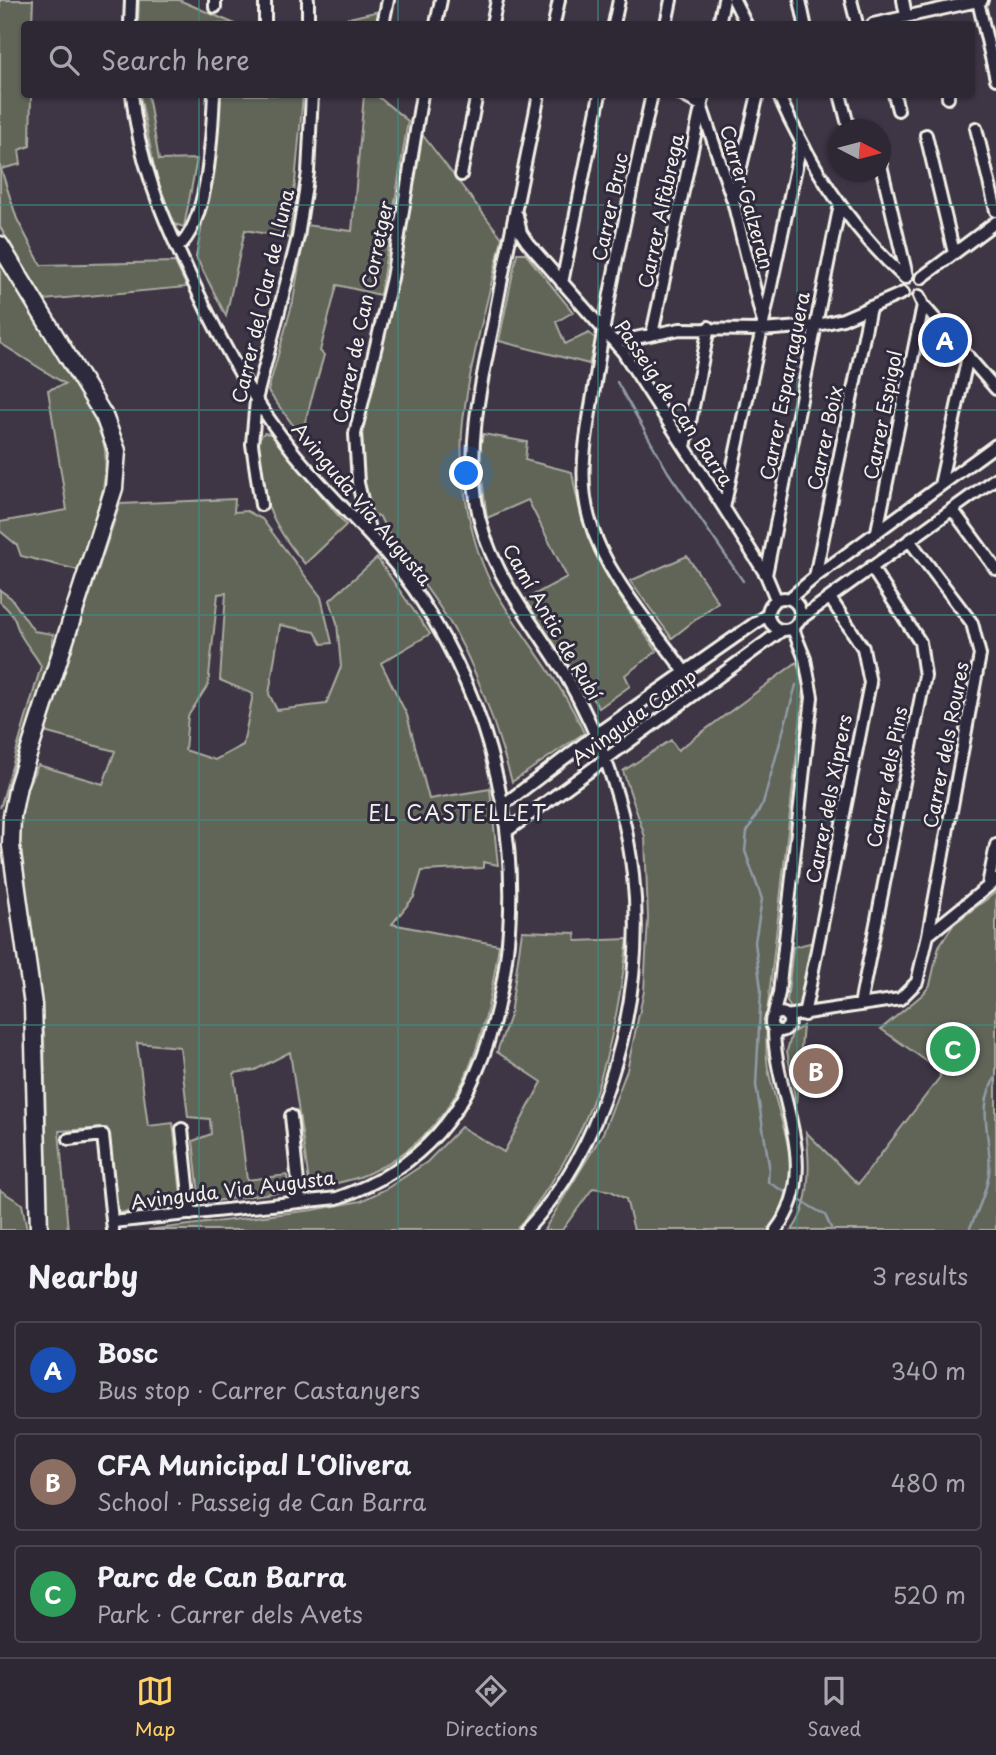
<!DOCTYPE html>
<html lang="en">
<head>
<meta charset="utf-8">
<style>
	:root { --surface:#2e2834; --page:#36303c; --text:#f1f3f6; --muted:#a7a6ac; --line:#49444f; --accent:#ffd166 }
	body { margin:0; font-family:"Playpen Sans",sans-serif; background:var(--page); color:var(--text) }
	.compass { position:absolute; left:828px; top:119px; width:63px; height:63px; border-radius:50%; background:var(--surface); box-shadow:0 2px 5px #0004; rotate:96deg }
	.you { position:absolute; left:467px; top:474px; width:24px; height:24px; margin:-18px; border:5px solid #fff; border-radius:50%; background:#1a73e8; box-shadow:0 0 0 10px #1a73e833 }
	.badge { display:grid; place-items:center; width:46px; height:46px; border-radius:50%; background:var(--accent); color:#fff; font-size:23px; font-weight:700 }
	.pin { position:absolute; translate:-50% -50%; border:4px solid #fff; box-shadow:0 2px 7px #0006 }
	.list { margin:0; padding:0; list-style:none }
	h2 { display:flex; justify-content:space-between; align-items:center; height:91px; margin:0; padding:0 28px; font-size:30px }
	h2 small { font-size:23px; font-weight:400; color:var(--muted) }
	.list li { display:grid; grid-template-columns:46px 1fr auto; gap:21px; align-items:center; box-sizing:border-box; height:98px; margin:0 14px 14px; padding:0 14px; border:2px solid var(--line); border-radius:7px }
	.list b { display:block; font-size:26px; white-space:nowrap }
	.list p { margin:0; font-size:23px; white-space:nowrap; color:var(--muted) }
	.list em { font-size:23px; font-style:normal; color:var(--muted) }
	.icon { flex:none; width:38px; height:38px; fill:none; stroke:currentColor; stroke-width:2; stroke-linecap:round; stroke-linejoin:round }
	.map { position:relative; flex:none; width:996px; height:1230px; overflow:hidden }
	.search { position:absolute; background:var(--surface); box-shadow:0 2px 5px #0004; left:21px; right:21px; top:21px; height:77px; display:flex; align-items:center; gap:18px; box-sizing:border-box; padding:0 24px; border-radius:7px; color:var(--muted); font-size:26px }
	.sheet { height:427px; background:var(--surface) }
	nav { display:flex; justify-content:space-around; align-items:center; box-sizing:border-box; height:98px; border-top:2px solid var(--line); background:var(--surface); font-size:19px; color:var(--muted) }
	nav a { display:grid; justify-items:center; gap:4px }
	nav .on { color:var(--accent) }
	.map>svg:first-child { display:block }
	.green { fill:#606558; stroke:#aaaba0; stroke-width:2; fill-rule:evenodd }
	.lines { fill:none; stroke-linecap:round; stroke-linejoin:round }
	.stream { stroke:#929aa6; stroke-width:2.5 }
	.street-casing { stroke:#f4f1e8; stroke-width:16 }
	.secondary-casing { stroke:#f4f1e8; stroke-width:21 }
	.street { stroke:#2f2a3d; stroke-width:10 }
	.secondary { stroke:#2f2a3d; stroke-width:16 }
	.grid { fill:none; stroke:#3d8f86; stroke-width:2; stroke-opacity:0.55 }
	.labels { text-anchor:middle; stroke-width:6; stroke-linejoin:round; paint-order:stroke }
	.street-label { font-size:19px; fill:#f4f1e8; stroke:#2f2a3d }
	.neighbourhood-label { font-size:21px; letter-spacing:2px; fill:#f4f1e8; stroke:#2f2a3d }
</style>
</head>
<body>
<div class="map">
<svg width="996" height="1230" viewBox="0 0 996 1230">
	<rect width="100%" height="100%" fill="#3e3545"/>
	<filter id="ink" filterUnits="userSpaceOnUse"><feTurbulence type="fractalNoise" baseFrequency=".0143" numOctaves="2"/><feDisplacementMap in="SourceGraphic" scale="14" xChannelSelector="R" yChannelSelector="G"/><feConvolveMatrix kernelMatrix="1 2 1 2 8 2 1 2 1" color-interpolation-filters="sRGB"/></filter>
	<g filter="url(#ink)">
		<path class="green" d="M0,0h33l-1,24h-8v70l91,1h-84l-1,51 -11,4 2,14 -20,5 16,50 24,46 134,-3 12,25 -143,13 -44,-73z
			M139,0h40l56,24h-97z
			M379,11l-3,13h-53z
			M140,95h8l11,65 38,-1 -13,68 -10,-3 -17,-42z
			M220,95h83l-13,143 -45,-8 -19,86 -30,-59 13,-71z
			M364,95h12l32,26 -28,174 -43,-10 -17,66 4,4 -23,81 -33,-45 25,-90 13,-76 46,6z
			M421,133l81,105c-13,59 -32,123 -39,183 -6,52 7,126 33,171 28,48 66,90 88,141l-72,49c-15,-51 -30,-100 -55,-147 -22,-42 -57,-75 -77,-118l-8,-3 -9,-34 -1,-54 38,-160z
			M517,253h8l48,59 -17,10 9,22 24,-11 7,6 -7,25 -90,-23z
			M0,262c25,40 101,147 105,188 4,41 -15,82 -27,120l-57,-14 -4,-11 -17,-14v-9l67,-12 -19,-120 17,-6 -65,-41z
			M264,433l7,1 75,91 -41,39c-33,-38 -50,-75 -46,-126z
			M483,434l44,8 -2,18 47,12c12,77 41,117 85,179l-32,24 5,11 -31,22 -75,-108 43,-23 -39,-77 -41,18 -8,-64z
			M235,499l-1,13 13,-1 15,8 59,78 11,46 -10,1 -7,-12 -35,-7 -11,69 8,16 49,-6 15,-37 -4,-44 -7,-23 47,-42 53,76 -49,29 26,52 22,84 61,-10 8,76 -15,-3v6l-61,3 -8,26 -22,27 107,21c-14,95 -35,186 -132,229 -17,8 -39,10 -57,15l-20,-137 -35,18 -21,3 13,107 40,-5 1,16 -88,12 -7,-62 18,-7 -1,-15 -22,-2 -8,-70 -43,-4 11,83 25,-3 9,81 -65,9 -10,-85 -48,3 9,99h-20l-4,-197 -27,-198 7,-42 14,-28 65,19 12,-33 -71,-19 76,-228zM226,593l-6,87 33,14 -10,51 -28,15 -30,-10 3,-34 20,-31 10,-91z
			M687,556l31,46 -46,36 -42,-57z
			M0,590l11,8 23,33 19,3 -2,24 -51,150 41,-142c-5,-10 -10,-15 -16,-24 -13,-17 -3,-21 -25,-40z
			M797,662l7,28 -37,324c0,17 -2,37 1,54 11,60 44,105 0,162h-134l-8,-31 -15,-8 -18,-3 -31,42h-18l59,-97 24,-63 17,-79 4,-73 -3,-81 -22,-66 48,-31 7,10z
			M996,892v338h-204c20,-26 18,-68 14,-98l52,52 82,-107 -1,-7 -58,-41 42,-35 7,-9 9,-39 15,-22z
			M522,931l53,2 1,8 52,-2c-16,118 -34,198 -112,291h-368l165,-20 48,-9 25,-12 41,-27 34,-35 43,25 38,-70 -45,-30 13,-37z
			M814,942l-12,64 -9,5 -6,-9 6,-55z
			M803,1026l-7,77 -9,-52 5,-18z
			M0,1190l22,14 5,26h-27z"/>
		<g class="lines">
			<path class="stream" d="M617,382l51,90 75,109
				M787,1193l-19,-11 1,-17 -13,-80 5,-95 -6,-48 7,-43 -17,-48 2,-19 16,-29 33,-118
				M801,1201l24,14 7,15
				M969,1230c8,-18 17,-37 20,-57 4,-32 -14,-67 7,-96"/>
			<defs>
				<path id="street" d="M265,0v24
					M734,0l12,24
					M800,0l5,24
					M851,0l6,24
					M903,0l3,16
					M978,1l18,78
					M215,7v-7
					M130,24l1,-24
					M308,24v-24
					M383,24l5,-24
					M436,24l5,-24
					M492,24l5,-24
					M554,24l5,-24
					M614,24l5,-24
					M666,24l5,-24
					M719,24l5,-24
					M873,24l109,-24
					M652,94c-20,94 -42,188 -56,282 -7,48 -20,94 -7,142 16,57 61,106 95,153
					M680,94l21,11 32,96 29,118
					M778,94c30,68 72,134 127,184
					M840,94l7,27
					M894,94l4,16
					M948,94v4
					M976,128l20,83
					M926,135l28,118
					M880,161l27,115
					M461,175l16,-81
					M733,201l25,-107
					M517,215l4,18 6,9 96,110 101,156 42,67 10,24
					M177,248c32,-25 35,-115 37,-154
					M921,278l75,-56
					M562,283l38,-189
					M919,296l4,9 73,84
					M652,334l52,-240
					M615,342l65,-13 81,1 53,-4 29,-7 60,-26
					M685,447l24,-120
					M940,485l28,-129
					M261,505l-9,-61 4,-44 42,-163 10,-65 4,-78
					M724,508l77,-364
					M952,509l44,60
					M877,531l46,-226
					M370,534l-12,-51 -3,-49 37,-156 30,-184
					M909,540l63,83 8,32 -52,280
					M766,575l74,-371
					M815,577l55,-270
					M768 614a16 16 0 1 1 32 0a16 16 0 1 1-32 0Z
					M790,598l25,-21 181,-132
					M800,619l196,-141
					M503,805l92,-70 173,-121
					M507,831l274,-200
					M988,885l8,-40
					M860,1005l65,-329 -5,-34 -49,-75
					M771 1022a9 9 0 1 1 18 0a9 9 0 1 1-18 0Z
					M804,1015l66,-332 -7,-35 -33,-50
					M786,1016l114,-17 17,-17 11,-47 68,-55
					M773,1017l6,-24 33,-296 -7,-38 -12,-30
					M774,1029c0,67 50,139 2,201
					M291,1116l9,86
					M182,1129l9,85
					M69,1139l34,-4 10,95
					M113,1222l224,-24c85,-29 133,-87 156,-173 39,-146 10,-300 -72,-425 -35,-54 -85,-96 -126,-146 -45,-56 -77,-118 -107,-183 -27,-57 -50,-113 -56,-177
					M526,1230c40,-42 68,-97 85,-152 45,-139 28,-275 -45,-402 -34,-57 -81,-108 -90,-176 -9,-62 6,-119 18,-180 14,-75 30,-150 45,-226"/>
				<path id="secondary" d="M0,245l104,171 13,35 -3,37 -96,298 -6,30 -1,30 22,159 6,225"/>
			</defs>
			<use href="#street" class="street-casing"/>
			<use href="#secondary" class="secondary-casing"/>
			<use href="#street" class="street"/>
			<use href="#secondary" class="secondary"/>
		</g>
	</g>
	<path class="grid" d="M199,0v24M398,0v24M598,0v24M797,0v24M199,94v1136M398,94v1136M598,94v1136M797,94v1136M0,205h996M0,410h996M0,615h996M0,820h996M0,1025h996"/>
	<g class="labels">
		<g class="street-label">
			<text transform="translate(747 197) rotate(74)" y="7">Carrer Galzeran</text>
			<text transform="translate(610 207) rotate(-78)" y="7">Carrer Bruc</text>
			<text transform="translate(661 211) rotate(-78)" y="7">Carrer Alfàbrega</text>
			<text transform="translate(263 296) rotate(-77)" y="7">Carrer del Clar de Lluna</text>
			<text transform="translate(363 312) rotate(-78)" y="7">Carrer de Can Corretger</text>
			<text transform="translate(785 386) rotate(-79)" y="7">Carrer Esparraguera</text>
			<text transform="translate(674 403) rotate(56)" y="7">Passeig de Can Barra</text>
			<text transform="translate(883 415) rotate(-79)" y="7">Carrer Espigol</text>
			<text transform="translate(825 438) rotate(-78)" y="7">Carrer Boix</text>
			<text transform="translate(362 504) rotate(50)" y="7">Avinguda Via Augusta</text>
			<text transform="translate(552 622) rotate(60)" y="7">Camí Antic de Rubí</text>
			<text transform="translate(634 717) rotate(-36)" y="7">Avinguda Camp</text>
			<text transform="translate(946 745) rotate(-79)" y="7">Carrer dels Roures</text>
			<text transform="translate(887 777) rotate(-79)" y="7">Carrer dels Pins</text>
			<text transform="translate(829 799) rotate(-79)" y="7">Carrer dels Xiprers</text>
			<text transform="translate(233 1190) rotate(-7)" y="7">Avinguda Via Augusta</text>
		</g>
		<g class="neighbourhood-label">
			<text x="458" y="821">EL CASTELLET</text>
		</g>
	</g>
</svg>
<svg class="compass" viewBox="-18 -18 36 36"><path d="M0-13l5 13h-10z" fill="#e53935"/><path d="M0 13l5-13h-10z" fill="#a7a6ac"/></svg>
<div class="you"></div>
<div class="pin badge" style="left:945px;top:340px;background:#1a4fb4">A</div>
<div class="pin badge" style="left:816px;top:1071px;background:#8d6e63">B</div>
<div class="pin badge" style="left:953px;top:1049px;background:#2e9e5b">C</div>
<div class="search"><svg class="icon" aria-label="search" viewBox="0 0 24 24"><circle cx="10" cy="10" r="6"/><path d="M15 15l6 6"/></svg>Search here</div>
</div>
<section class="sheet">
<h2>Nearby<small>3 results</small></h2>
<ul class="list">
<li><span class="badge" style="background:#1a4fb4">A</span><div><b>Bosc</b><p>Bus stop · Carrer Castanyers</p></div><em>340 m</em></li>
<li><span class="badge" style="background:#8d6e63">B</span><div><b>CFA Municipal L'Olivera</b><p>School · Passeig de Can Barra</p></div><em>480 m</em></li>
<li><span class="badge" style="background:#2e9e5b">C</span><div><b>Parc de Can Barra</b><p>Park · Carrer dels Avets</p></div><em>520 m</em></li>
</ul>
</section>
<nav>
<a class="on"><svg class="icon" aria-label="map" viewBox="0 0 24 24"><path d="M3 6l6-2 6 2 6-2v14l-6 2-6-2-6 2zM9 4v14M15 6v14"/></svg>Map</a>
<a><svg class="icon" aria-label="directions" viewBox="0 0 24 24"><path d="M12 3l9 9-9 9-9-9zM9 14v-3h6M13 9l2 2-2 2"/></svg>Directions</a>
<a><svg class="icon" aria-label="saved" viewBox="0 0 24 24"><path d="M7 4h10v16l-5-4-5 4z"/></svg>Saved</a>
</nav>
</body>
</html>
